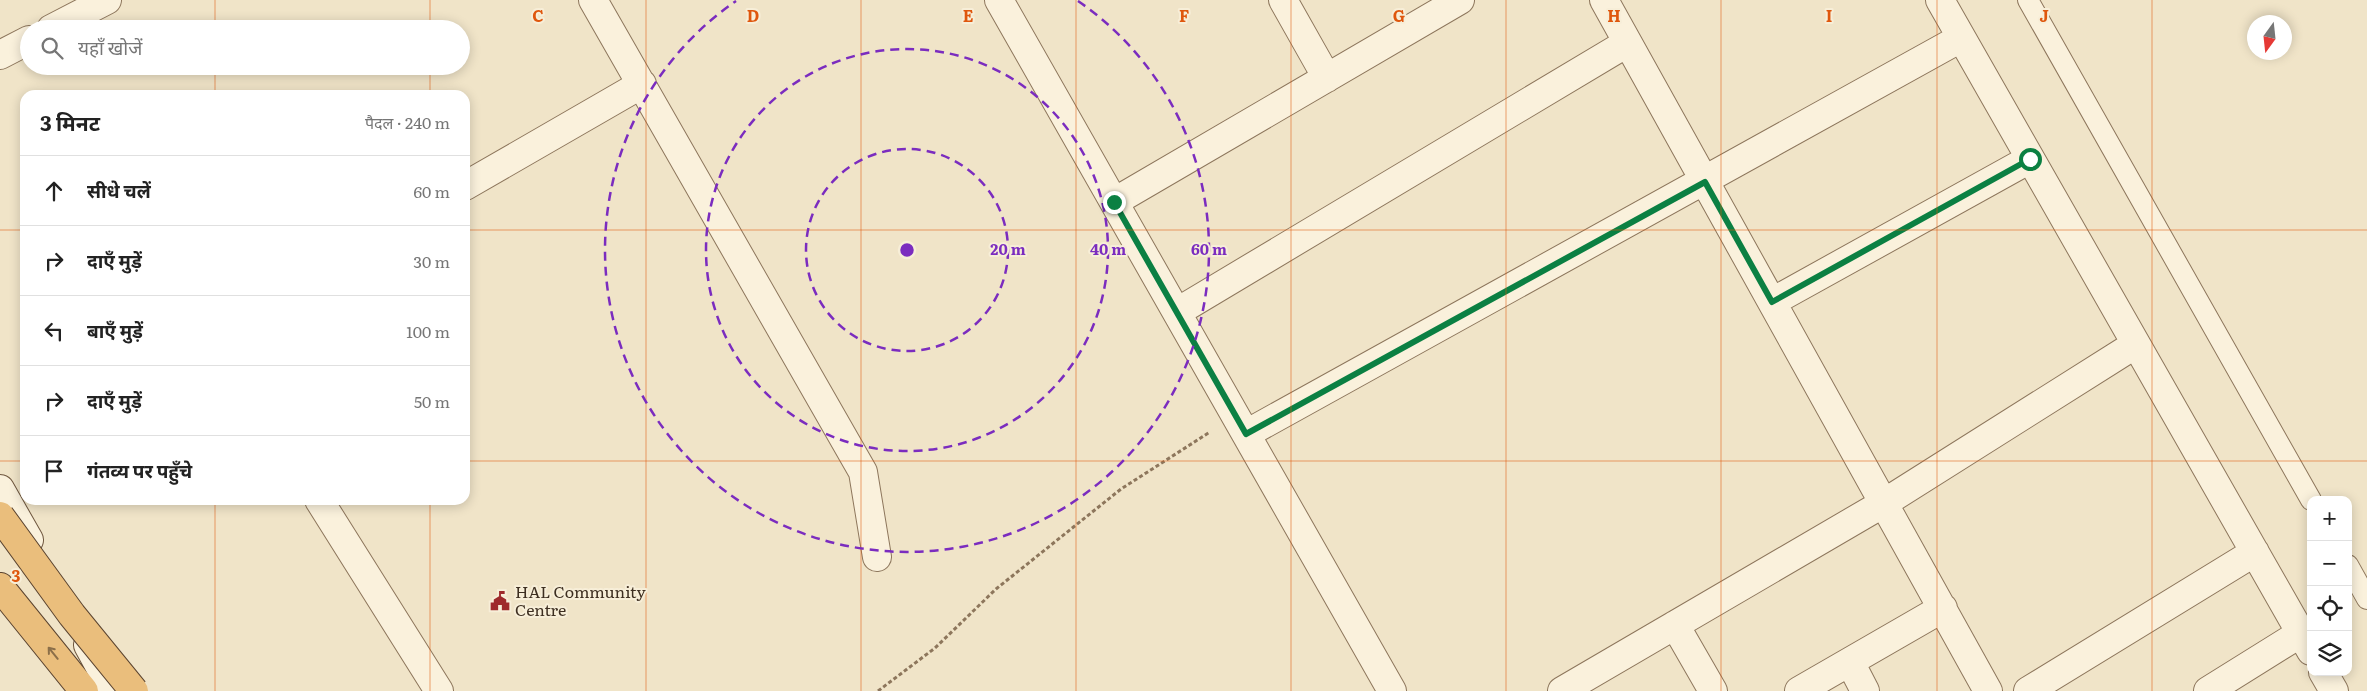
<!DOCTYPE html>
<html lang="hi">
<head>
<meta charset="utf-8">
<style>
	:root { --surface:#fff; --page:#f2f2f2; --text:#222; --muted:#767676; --line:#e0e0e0 }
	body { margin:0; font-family:Literata,"Noto Sans Devanagari",serif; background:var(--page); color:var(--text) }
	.controls { position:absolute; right:15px; bottom:15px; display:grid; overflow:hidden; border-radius:10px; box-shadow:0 2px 12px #0003 }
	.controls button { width:45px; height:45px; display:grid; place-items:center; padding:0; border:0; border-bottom:1px solid var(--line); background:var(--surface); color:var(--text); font:25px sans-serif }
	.compass { position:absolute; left:2247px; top:15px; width:45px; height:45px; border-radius:50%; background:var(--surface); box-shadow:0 2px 12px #0003; rotate:195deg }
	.stop { position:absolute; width:15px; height:15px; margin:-11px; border:4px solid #0b8043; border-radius:50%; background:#fff }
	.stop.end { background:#0b8043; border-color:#fff; box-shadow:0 1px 5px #0008 }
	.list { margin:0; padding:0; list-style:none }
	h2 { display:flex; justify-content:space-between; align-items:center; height:65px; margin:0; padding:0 20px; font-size:21px }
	h2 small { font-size:16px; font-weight:400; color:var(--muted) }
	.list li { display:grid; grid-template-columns:32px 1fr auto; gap:15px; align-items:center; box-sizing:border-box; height:70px; padding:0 20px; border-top:1px solid var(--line) }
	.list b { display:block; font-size:19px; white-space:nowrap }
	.list em { font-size:16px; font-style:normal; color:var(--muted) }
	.icon { flex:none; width:28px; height:28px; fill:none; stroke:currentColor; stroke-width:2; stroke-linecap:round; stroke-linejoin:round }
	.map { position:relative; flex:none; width:2367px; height:691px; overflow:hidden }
	.search { position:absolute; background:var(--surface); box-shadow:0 2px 12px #0003; left:20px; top:20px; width:450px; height:55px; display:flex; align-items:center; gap:12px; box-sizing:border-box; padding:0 18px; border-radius:28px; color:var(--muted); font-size:19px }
	.panel { position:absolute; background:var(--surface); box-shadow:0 2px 12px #0003; left:20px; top:90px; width:450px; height:415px; border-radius:15px }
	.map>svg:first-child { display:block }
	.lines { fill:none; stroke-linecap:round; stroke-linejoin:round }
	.service-casing { stroke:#8d765c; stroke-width:22 }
	.minor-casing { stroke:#8d765c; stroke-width:30 }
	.secondary-casing { stroke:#6f573f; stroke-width:30 }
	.trunk-casing { stroke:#5b4430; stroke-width:30 }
	.path { stroke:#8d765c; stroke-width:3; stroke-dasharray:4 2.5; stroke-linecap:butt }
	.service { stroke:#faf1dc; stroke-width:20 }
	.minor { stroke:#faf1dc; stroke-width:28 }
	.secondary { stroke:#faf1dc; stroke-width:28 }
	.trunk { stroke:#eabe7c; stroke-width:28 }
	.trunk-bridge-casing { stroke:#5b4430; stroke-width:30; stroke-linecap:butt }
	.trunk-bridge { stroke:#eabe7c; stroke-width:28 }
	.oneway { stroke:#8b6f49 }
	.route { stroke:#0b8043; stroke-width:6 }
	.grid { fill:none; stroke:#df570d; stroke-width:1; stroke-opacity:0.55 }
	.ring { fill:none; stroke:#7b2cbf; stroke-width:2.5; stroke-dasharray:9 6 }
	.labels { text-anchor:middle; stroke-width:4; stroke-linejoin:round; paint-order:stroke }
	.poi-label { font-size:16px; fill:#3d2e20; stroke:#f7eed8; text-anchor:start }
	.grid-label { font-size:16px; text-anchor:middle; font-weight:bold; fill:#df570d; stroke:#f7eed8; stroke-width:4; stroke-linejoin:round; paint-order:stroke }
	.centre { fill:#7b2cbf; stroke:#f7eed8; stroke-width:2.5 }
	.ring-label { font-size:15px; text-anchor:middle; font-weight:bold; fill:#7b2cbf; stroke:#f7eed8; stroke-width:4; stroke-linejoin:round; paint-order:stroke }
</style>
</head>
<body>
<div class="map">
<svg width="2367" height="691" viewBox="0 0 2367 691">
	<rect width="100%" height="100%" fill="#f0e4c8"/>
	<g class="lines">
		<defs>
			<path id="service" d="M2028,0l283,500
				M2348,565l19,34"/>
			<path id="minor" d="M593,0l270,472 14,85
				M999,0l393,691
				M1283,0l44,78
				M1604,0l384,691
				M1940,0l371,651
				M51,29l56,-29
				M0,55l29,-15
				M465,186l177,-102
				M1114,202l346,-202
				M1772,302l258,-143
				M1177,312l450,-269
				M1246,434l715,-396
				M319,500l120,191
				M1675,625l38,66
				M1850,662l15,29
				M2323,672l11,19
				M1562,691l322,-188 252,-159
				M1799,691l144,-83
				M2028,691l227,-139
				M2208,691l93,-58"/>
			<path id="secondary" d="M0,489l29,51
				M88,645l25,46"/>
			<path id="trunk" d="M0,587l84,104"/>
		</defs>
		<use href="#service" class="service-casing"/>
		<use href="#minor" class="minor-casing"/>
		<use href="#secondary" class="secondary-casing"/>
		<use href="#trunk" class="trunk-casing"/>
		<path class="path" d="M878,691l57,-43 61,-59 125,-100 89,-57"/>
		<use href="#service" class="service"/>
		<use href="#minor" class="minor"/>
		<use href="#secondary" class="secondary"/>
		<use href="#trunk" class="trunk"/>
		<defs>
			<path id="trunk-bridge" d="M0,516l72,99 62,76"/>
		</defs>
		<use href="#trunk-bridge" class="trunk-bridge-casing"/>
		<use href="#trunk-bridge" class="trunk-bridge"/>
	</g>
	<defs><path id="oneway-shaft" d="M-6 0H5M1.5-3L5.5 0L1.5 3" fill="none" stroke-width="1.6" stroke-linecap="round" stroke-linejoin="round" transform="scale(1.25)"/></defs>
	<use class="oneway" href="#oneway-shaft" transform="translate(53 653) rotate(-129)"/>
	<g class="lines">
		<path class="route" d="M1114,202l132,232 459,-252 67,120 258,-143"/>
	</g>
	<path class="grid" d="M215,0v29M430,0v29M646,0v691M861,0v691M1076,0v691M1291,0v691M1506,0v691M1721,0v691M1937,0v691M2152,0v691M215,66v29M430,66v29M0,230h25M465,230h1902M0,461h25M465,461h1902M215,500v191M430,500v191"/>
	<g class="ring">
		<circle cx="907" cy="250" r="101"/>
		<circle cx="907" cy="250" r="201"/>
		<path d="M1078 1A302 302 0 1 1 736 1"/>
	</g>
	<defs>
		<symbol id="civic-bare" viewBox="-9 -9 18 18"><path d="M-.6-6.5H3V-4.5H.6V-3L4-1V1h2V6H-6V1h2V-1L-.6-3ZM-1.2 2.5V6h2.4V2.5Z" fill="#9e2a2b" stroke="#f7eed8" stroke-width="2.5" paint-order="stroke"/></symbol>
	</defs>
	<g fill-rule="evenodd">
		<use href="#civic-bare" x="486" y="587" width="28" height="28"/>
	</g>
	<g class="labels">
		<g class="poi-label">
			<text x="515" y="598">HAL Community<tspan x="515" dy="18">Centre</tspan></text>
		</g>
	</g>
	<g class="grid-label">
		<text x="538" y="22">C</text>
		<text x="753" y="22">D</text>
		<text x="968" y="22">E</text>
		<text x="1184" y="22">F</text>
		<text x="1399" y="22">G</text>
		<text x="1614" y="22">H</text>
		<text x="1829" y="22">I</text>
		<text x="2044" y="22">J</text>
		<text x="16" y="582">3</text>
	</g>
	<circle cx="907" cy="250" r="8" class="centre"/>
	<g class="ring-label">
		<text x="1008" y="255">20 m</text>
		<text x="1108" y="255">40 m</text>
		<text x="1209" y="255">60 m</text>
	</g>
</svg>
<div class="controls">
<button>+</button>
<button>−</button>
<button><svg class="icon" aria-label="locate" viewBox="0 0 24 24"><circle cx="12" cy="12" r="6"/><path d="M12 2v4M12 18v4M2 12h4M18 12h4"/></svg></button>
<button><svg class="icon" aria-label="layers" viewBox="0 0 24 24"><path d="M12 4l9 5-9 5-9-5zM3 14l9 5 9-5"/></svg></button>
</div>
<svg class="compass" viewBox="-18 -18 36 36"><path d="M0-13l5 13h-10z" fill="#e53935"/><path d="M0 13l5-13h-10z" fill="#767676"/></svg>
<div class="stop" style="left:2030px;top:159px"></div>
<div class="stop end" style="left:1114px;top:202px"></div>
<div class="search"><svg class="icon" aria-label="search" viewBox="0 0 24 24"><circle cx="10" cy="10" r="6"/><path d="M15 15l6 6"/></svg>यहाँ खोजें</div>
<section class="panel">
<h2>3 मिनट<small>पैदल · 240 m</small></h2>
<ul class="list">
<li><svg class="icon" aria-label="ahead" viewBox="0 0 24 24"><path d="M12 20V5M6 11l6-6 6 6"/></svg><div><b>सीधे चलें</b></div><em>60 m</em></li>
<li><svg class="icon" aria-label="right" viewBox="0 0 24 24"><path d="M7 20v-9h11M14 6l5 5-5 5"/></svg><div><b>दाएँ मुड़ें</b></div><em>30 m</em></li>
<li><svg class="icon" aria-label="left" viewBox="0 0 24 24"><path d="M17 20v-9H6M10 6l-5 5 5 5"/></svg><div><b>बाएँ मुड़ें</b></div><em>100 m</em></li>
<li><svg class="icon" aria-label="right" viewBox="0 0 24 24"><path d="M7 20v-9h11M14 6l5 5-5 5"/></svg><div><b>दाएँ मुड़ें</b></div><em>50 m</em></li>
<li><svg class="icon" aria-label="arrive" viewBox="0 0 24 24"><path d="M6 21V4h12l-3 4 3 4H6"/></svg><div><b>गंतव्य पर पहुँचे</b></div></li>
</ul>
</section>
</div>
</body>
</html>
